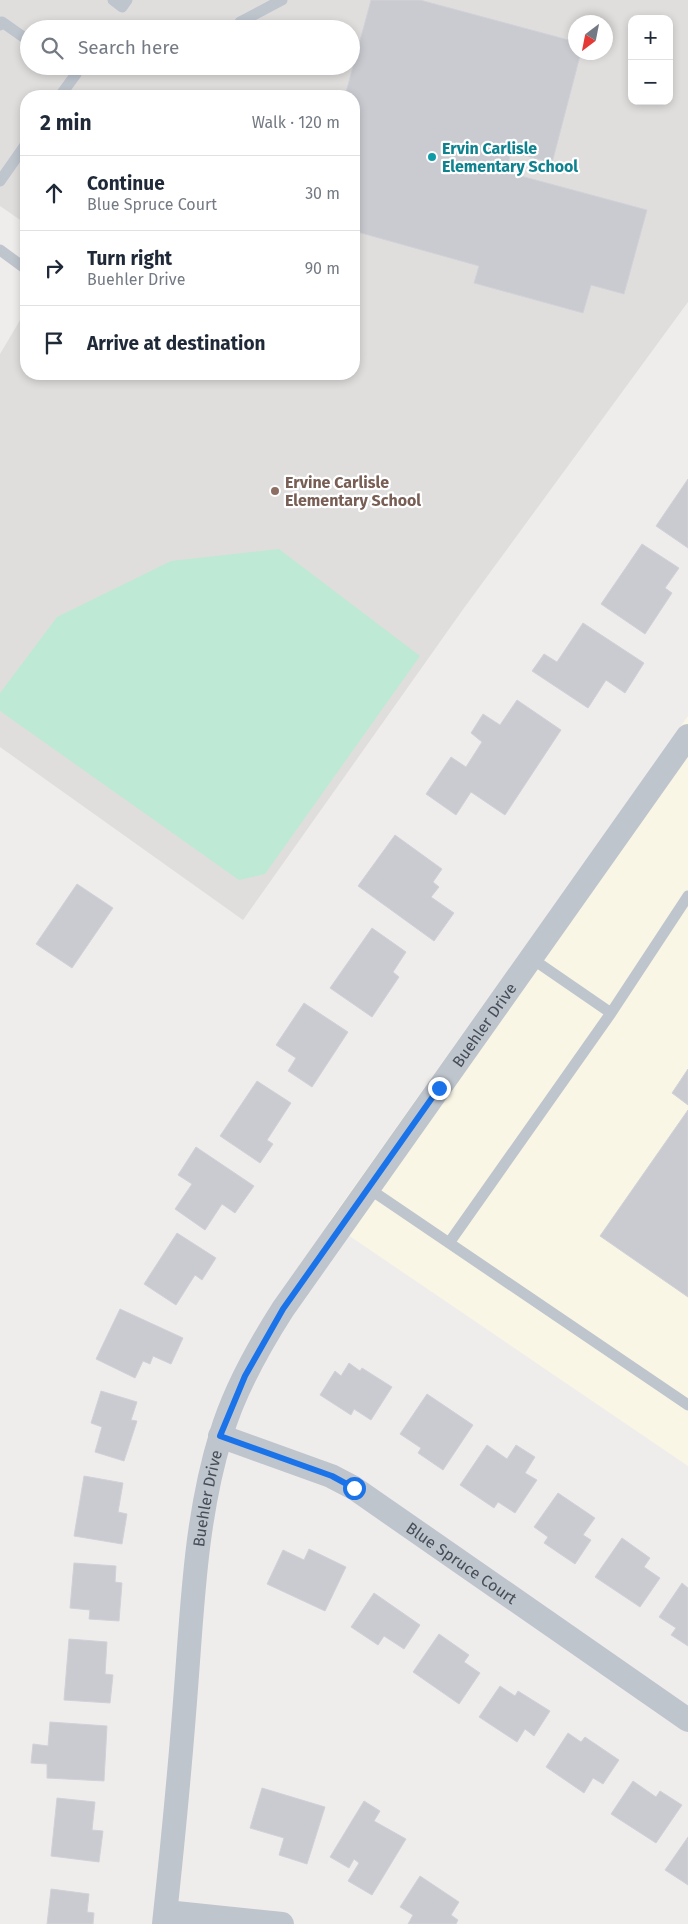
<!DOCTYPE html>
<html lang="en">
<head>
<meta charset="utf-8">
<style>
	:root { --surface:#fff; --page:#f2f2f3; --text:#1f2937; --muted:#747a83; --line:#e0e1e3 }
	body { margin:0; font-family:"Fira Sans",sans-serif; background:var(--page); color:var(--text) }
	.controls { position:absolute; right:15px; top:15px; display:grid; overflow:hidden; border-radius:10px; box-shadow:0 2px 8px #0003 }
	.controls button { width:45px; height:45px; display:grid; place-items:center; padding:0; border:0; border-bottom:1px solid var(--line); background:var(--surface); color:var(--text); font:25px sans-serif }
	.compass { position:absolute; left:568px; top:15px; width:45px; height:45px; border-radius:50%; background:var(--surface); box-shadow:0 2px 8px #0003; rotate:212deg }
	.stop { position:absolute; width:15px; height:15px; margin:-11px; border:4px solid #1a73e8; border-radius:50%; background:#fff }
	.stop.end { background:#1a73e8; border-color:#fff; box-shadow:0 1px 5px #0008 }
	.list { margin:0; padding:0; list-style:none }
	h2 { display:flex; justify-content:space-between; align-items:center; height:65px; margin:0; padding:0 20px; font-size:21px }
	h2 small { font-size:16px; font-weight:400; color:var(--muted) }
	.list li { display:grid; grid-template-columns:32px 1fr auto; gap:15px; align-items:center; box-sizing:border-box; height:75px; padding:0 20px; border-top:1px solid var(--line) }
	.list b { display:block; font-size:19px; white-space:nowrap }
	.list p { margin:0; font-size:16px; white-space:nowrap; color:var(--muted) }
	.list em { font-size:16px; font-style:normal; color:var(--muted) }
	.icon { flex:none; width:28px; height:28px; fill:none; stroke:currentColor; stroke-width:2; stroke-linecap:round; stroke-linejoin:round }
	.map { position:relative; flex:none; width:688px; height:1924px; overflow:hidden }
	.search { position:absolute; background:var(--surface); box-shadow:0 2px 8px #0003; left:20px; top:20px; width:340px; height:55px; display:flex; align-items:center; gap:12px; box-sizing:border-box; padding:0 18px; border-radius:28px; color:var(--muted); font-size:19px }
	.panel { position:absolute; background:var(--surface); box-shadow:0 2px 8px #0003; left:20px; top:90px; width:340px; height:290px; border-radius:20px }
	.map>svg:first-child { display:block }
	.commercial { fill:#f9f6e6 }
	.education { fill:#e0dedd; fill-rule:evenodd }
	.green { fill:#bee9d4 }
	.building { fill:#cacbd1; stroke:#d1d2d7 }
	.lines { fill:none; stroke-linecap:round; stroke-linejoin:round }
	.lane { stroke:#bec5cd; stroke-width:11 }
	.street { stroke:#bec5cd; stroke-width:24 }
	.route { stroke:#1a73e8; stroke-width:6 }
	.culture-dot { fill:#0f9aa8; stroke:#fff; stroke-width:2 }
	.education-dot { fill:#8d6e63; stroke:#fff; stroke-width:2 }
	.labels { text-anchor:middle; stroke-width:4.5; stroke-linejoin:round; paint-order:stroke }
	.culture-label { font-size:16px; font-weight:bold; fill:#0d838f; stroke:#fff; text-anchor:start }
	.education-label { font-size:16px; font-weight:bold; fill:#785e54; stroke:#fff; text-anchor:start }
	.street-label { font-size:16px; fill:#464d57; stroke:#fff }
</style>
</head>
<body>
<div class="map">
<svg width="688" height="1924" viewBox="0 0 688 1924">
	<rect width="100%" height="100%" fill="#efecec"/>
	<path class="commercial" d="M688,716v750l-359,-244z"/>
	<path class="education" d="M0,0h688v302l-224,306 -221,312 -243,-173v-393l26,-44v64h328v-278h-328v128l-26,-18zM632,19h37v82h-37zM576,22h30v30h-30zM29,29h322v37h-322z"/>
	<path class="green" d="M279,549l141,107 -155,218 -26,6 -239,-169v-18l57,-76 114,-56z"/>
	<path class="building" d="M371,0h49l156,42v10h5l-29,111 -41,-11 -5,20 141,38 -23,84 -33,-9 -8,28 -109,-30 5,-17 -125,-35v-135h-9z
		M688,479v69l-32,-22z
		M642,544l37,24 -14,20 7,5 -27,41 -44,-30z
		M583,623l61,40 -19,30 -19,-13 -18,28 -56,-37 12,-17 13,8z
		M517,700l44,30 -56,85 -34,-23 -15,23 -30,-21 25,-37 15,10 16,-25 -11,-9 12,-19 17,11z
		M395,835l47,34 -9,13 6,5 -8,10 23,16 -20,28 -76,-55z
		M77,884l36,24 -41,60 -36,-24z
		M372,928l34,24 -13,20 6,5 -27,40 -42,-29z
		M304,1003l44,29 -36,55 -24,-16 8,-13 -20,-13z
		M688,1069v36l-16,-12z
		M257,1081l34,22 -24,37 6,4 -13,19 -40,-27z
		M688,1110v187l-88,-61z
		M196,1147l58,39 -19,27 -13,-9 -17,26 -30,-21 17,-25 -14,-9z
		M177,1233l39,25 -14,22 -7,-5 -19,30 -32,-21z
		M120,1309l63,29 -12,26 -18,-8 -3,8 -7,-3 -8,17 -39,-19z
		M349,1363l11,8 2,-3 30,19 -21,33 -17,-11 -3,6 -31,-20 15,-24 6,5z
		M101,1391l36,11 -6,18 6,1 -13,40 -29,-9 7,-25 -11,-4z
		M427,1394l46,31 -30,45 -25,-17 3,-5 -21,-14z
		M487,1445l20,14 9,-14 19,12 -10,16 12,7 -22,33 -17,-11 -4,6 -34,-23z
		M84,1476l39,7 -5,29 9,2 -5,30 -48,-8z
		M558,1493l37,25 -12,17 8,5 -16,24 -31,-21 4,-6 -14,-10z
		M622,1538l28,20 -6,9 16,11 -20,29 -45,-30z
		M309,1549l37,18 -21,44 -58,-27 16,-34 21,10z
		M74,1563l42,3 -1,16 7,1 -3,38 -30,-2 1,-9 -20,-2z
		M682,1583l6,5v58l-17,-11 5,-7 -17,-11z
		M374,1593l46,32 -16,24 -20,-13 -6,9 -27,-18z
		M439,1634l30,21 -5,7 16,11 -21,31 -46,-32z
		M69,1639l38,3 -2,32 8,1 -3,28 -46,-3z
		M500,1686l15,10 3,-5 32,20 -16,25 -9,-7 -8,13 -38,-25z
		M50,1722l57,4 -3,55 -57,-3v-14l-16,-1 2,-19 15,2z
		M568,1733l13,9 4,-5 34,23 -16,24 -10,-6 -9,15 -38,-26z
		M633,1781l23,16 4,-6 22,14 -26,38 -45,-29z
		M262,1788l63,19 -18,57 -28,-9 5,-17 -34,-10z
		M57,1798l38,4 -3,28 11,1 -4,31 -48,-6z
		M364,1801l16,10 -6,10 32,18 -34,56 -24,-14 11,-18 -5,-4 -5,9 -19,-11z
		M688,1837v48l-23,-15z
		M420,1876l39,26 -8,13 7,5 -2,4h-48l5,-9 -13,-8z
		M51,1889l38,5 -2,18 7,1 -1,11h-46z"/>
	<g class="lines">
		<path class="lane" d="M113,0l9,7 5,-7
			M240,22l42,-22
			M0,25l2,-3 27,19
			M60,96l16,-22 -11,-8
			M0,181l26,-37
			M0,250l26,19
			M611,1013l77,-117
			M368,1188l320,217
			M449,1243l162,-230 -80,-55"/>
		<g class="street">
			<path id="s1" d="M220,1436l111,40 23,12 334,232"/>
			<path d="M166,1912l116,12"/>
			<path id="s2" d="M164,1924c9,-83 17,-166 23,-249 6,-81 10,-162 34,-240 13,-44 37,-87 62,-126l405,-573"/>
		</g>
	</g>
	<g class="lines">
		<path class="route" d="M354,1488l-22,-12 -112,-40 25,-60 38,-67 156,-221"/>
	</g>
	<circle class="culture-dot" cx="432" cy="157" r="5"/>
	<circle class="education-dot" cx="275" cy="491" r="5"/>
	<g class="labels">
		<g class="culture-label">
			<text x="442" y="154">Ervin Carlisle<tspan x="442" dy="18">Elementary School</tspan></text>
		</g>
		<g class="education-label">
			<text x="285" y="488">Ervine Carlisle<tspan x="285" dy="18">Elementary School</tspan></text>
		</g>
		<g class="street-label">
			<text dy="6" stroke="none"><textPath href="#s2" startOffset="982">Buehler Drive</textPath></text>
			<text dy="6" stroke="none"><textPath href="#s2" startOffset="428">Buehler Drive</textPath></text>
			<text dy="6" stroke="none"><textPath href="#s1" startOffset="275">Blue Spruce Court</textPath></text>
		</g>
	</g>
</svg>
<div class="controls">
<button>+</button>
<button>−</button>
</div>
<svg class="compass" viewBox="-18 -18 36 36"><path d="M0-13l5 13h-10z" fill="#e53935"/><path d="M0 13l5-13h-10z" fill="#747a83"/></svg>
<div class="stop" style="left:354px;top:1488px"></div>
<div class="stop end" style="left:439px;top:1088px"></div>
<div class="search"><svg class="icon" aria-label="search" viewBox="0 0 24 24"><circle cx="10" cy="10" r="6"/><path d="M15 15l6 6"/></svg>Search here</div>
<section class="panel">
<h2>2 min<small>Walk · 120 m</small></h2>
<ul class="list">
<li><svg class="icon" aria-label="ahead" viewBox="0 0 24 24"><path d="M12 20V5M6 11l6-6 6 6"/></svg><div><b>Continue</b><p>Blue Spruce Court</p></div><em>30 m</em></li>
<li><svg class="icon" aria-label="right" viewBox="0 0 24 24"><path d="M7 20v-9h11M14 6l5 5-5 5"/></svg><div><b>Turn right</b><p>Buehler Drive</p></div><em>90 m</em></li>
<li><svg class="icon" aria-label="arrive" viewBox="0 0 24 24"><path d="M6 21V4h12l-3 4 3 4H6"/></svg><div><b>Arrive at destination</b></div></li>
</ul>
</section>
</div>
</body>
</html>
